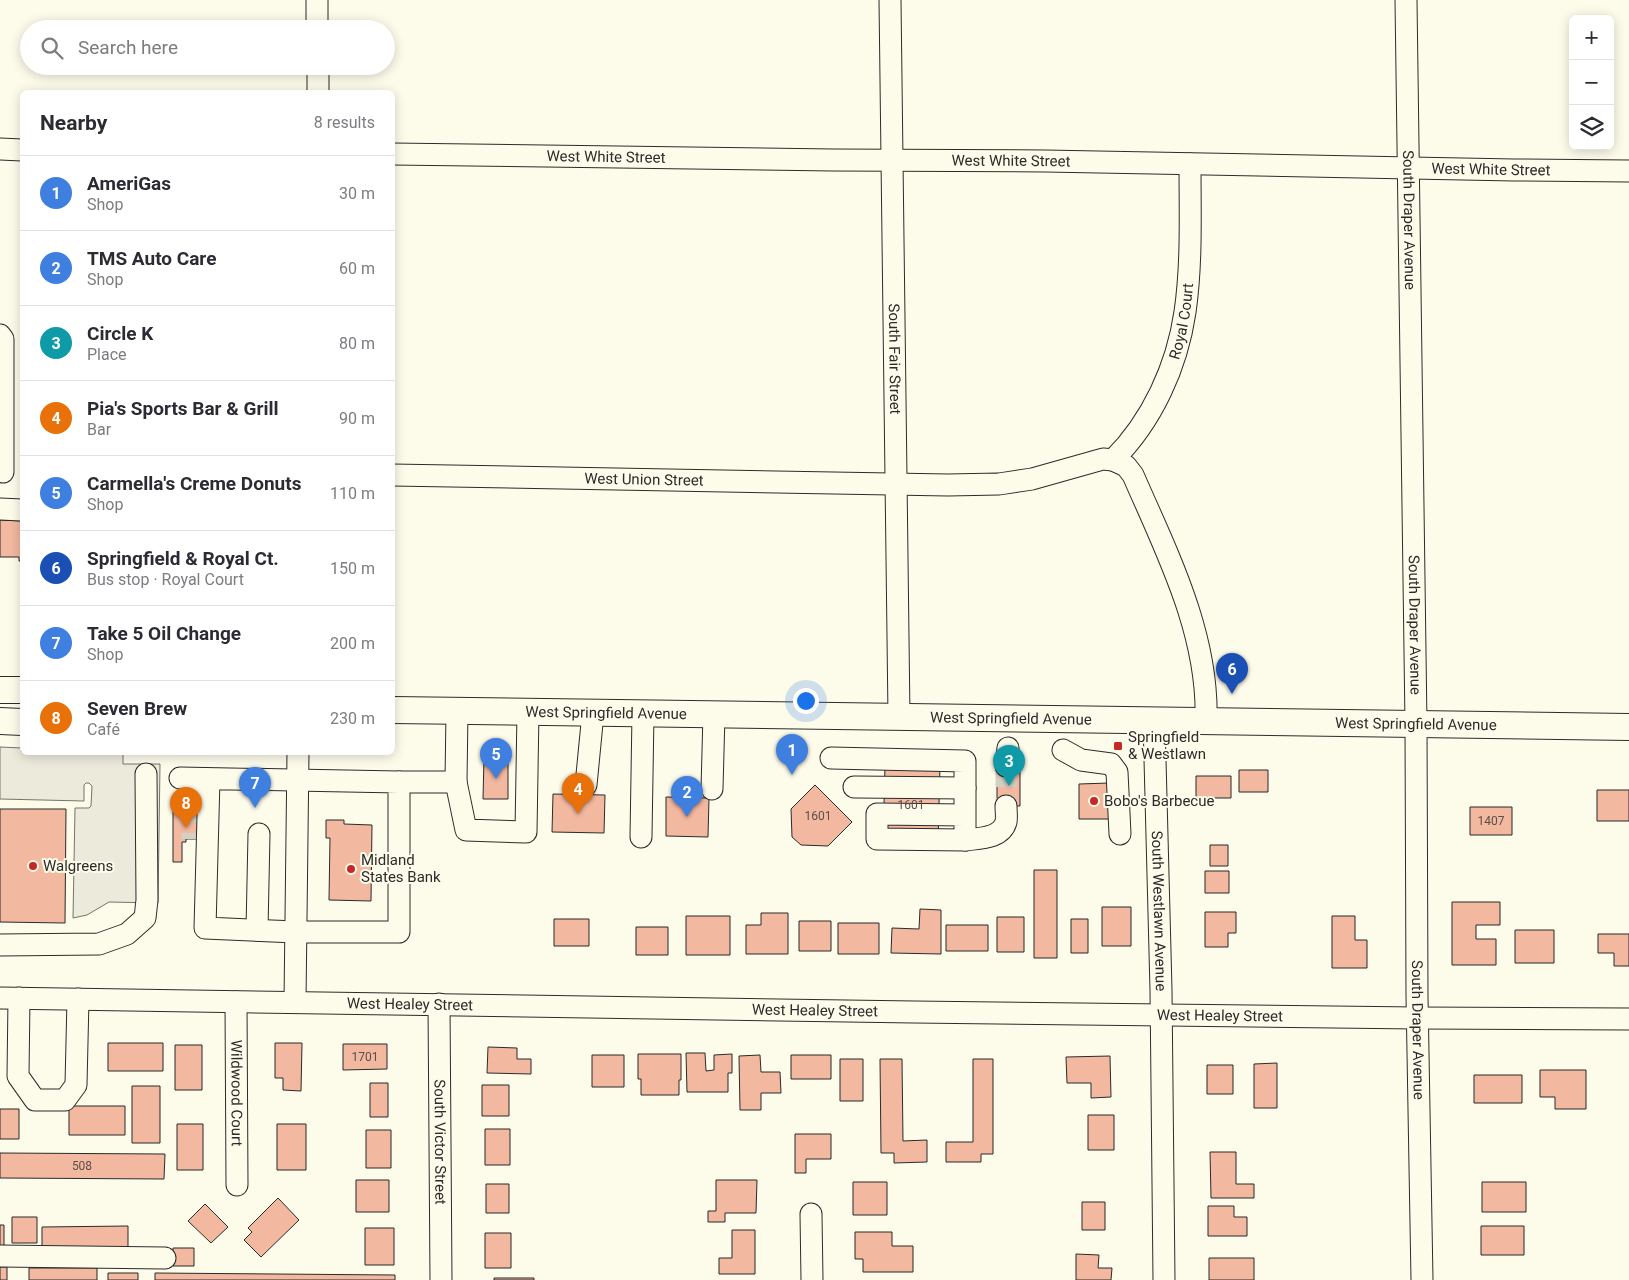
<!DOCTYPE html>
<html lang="en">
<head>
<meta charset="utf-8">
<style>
	:root { --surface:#fff; --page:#f2f2f3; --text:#2b2b33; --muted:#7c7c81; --line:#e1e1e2; --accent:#c62828 }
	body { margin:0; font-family:Roboto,sans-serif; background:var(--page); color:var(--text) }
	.controls { position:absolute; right:15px; top:15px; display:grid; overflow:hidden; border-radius:8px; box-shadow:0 2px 12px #0003 }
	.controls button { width:45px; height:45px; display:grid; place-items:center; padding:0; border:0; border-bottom:1px solid var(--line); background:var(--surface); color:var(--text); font:25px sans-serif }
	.you { position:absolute; left:805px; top:700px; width:18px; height:18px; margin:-12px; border:4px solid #fff; border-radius:50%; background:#1a73e8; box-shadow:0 0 0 8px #1a73e833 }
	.badge { display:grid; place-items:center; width:32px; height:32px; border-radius:50%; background:var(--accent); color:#fff; font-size:16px; font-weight:700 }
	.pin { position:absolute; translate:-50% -41px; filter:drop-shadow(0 1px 2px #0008) }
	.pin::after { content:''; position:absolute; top:26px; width:18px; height:15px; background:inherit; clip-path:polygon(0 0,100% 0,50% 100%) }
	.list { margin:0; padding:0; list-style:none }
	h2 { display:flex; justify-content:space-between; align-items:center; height:65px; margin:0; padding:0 20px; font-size:21px }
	h2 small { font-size:16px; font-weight:400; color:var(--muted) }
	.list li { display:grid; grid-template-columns:32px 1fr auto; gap:15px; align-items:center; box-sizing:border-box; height:75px; padding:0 20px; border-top:1px solid var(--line) }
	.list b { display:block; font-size:19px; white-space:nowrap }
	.list p { margin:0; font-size:16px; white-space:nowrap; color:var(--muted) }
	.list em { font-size:16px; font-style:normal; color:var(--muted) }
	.icon { flex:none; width:28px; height:28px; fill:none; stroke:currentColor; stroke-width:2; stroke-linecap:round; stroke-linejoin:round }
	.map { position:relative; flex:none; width:1629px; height:1280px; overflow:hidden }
	.search { position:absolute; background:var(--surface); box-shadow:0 2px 12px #0003; left:20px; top:20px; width:375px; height:55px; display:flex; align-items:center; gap:12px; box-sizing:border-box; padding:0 18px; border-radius:28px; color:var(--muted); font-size:19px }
	.panel { position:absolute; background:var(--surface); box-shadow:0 2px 12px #0003; left:20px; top:90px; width:375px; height:665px; border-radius:8px }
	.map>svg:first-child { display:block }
	.parking { fill:#eceadb; stroke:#74746e }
	.building { fill:#f2b8a0; stroke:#2b2b2b }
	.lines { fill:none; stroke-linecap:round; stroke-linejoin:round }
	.minor-tunnel { stroke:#d3d1c4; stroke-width:21; stroke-dasharray:21 11; stroke-linecap:butt }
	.minor-casing { stroke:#2b2b2b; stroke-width:23 }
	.major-casing { stroke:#2b2b2b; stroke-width:28 }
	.minor { stroke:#fdfbea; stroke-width:21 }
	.major { stroke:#fdfbea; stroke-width:26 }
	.poi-dot { fill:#c62828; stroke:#fdfbea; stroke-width:2 }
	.labels { text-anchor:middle; stroke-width:4; stroke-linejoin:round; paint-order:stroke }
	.number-label { font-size:12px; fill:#5d4e48 }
	.street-label { font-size:15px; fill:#2b2b2b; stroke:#fdfbea }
	.poi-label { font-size:15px; fill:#2b2b2b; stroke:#fdfbea; text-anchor:start }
</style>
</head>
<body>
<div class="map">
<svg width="1629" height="1280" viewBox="0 0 1629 1280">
	<rect width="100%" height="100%" fill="#fdfbea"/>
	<path class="parking" d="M0,747l22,1v4l101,1v11h37l-2,139 -49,-1 -22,13 -14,3 2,-110h14l2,-2 1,-20 -3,-3h-3l-2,2v16l-84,-2z"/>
	<path class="building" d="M0,520l22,1v40h-3v-4h-19z
		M484,758h24v41h-25z
		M885,764l55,1 -2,81 -55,-1z
		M997,766h23v40h-23z
		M1239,770h29v22h-29z
		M1196,776h35v22h-35z
		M1109,783v36h-30v-35z
		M815,785l37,37 -24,24 -27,-1 -9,-8 -1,-28z
		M1597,790h32v31h-32z
		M553,794l52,1 -1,38 -52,-1z
		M666,797l43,1 -1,39 -42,-1z
		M173,801h30l-4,38h-13v3h-4v20h-9z
		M1470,807h42v28h-42z
		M0,809h66l-1,114 -65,-1z
		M326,820h18v4l28,1 -1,76 -42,-1 1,-62h-4z
		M1210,845h18v21h-18z
		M1034,870h23v88h-23z
		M1205,871h24v22h-24z
		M1452,902h48v23h-24v14h20v26h-44z
		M1102,907h29v39h-29z
		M920,909l21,1v44l-50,-1 1,-25 27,1z
		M1205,912h31v21h-8v14h-23z
		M761,913h27v41h-42v-29h15z
		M686,916h44v39h-44z
		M1332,916h23v24h12v28h-35z
		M997,917h27v35h-27z
		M554,919h35v27h-35z
		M1071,919h17v34h-17z
		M799,921h32v30h-32z
		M838,923h41v31h-41z
		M946,925h42v26h-42z
		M636,927h32v28h-32z
		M1515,930h39v33h-39z
		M1598,934h31v32h-15v-13h-16z
		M108,1043h55v28h-55z
		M275,1043h27l-1,48 -18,-1v-12h-8z
		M343,1044h44v25l-44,1z
		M175,1045h27v45h-27z
		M488,1047l29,1v11h14v15l-44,-1z
		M686,1053h19l1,18 8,-1v-15l18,-1v19h-4v19h-41z
		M638,1054h43v26h-2v15h-38v-16h-3z
		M592,1055h32v32h-32z
		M760,1055l1,17h19l1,21h-20v17h-21l-1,-54z
		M791,1055h40v24h-40z
		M1110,1056l1,41 -20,1v-15h-24l-1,-26z
		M840,1059h23v42h-23z
		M880,1059h22l1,82 24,-1v22l-33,1v-10h-13z
		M973,1059h20v95h-12v8h-35v-20h27z
		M1277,1063v45h-23v-44z
		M1207,1065h26v29h-26z
		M1540,1070h46v39h-31v-12h-15z
		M1474,1075h48v28h-48z
		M370,1083h18v34h-18z
		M482,1085h27v31h-27z
		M132,1086h28v57h-28z
		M69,1106h56v29h-56z
		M0,1109h19v30h-19z
		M1088,1115h26v35h-26z
		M177,1124h26v46h-26z
		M277,1124h29v46h-29z
		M485,1129h25v36h-25z
		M366,1130h25v38h-25z
		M795,1134h36v25h-25v14h-11z
		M1210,1152h26v32h18v14h-43z
		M0,1153l165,1 -1,25 -164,-1z
		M356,1180h33v32h-33z
		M716,1180h41l-1,33h-31v9h-17v-11h8z
		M853,1182h34v33h-34z
		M1482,1182h44v30h-44z
		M486,1184h23v29h-23z
		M278,1198l21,22 -38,37 -17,-17 8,-8 -4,-4z
		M1082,1202h23v28h-23z
		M205,1204l23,23 -17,16 -23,-22z
		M1208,1206h26v11h13v19h-39z
		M12,1217h25v26h-25z
		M0,1225h4v21h-4z
		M128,1226v21h-86v-20z
		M1481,1226h43v29h-43z
		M365,1228h29v37h-29z
		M732,1230h23v44h-36v-16h13z
		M855,1232h37v14h21v26h-50v-13h-8z
		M485,1233h26v35h-26z
		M173,1248h21v18h-21z
		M1076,1254l23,1 -1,13h14l-1,12h-35z
		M1209,1258h45v22h-45z
		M0,1267h7v13h-7z
		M29,1268h68v12h-68z
		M108,1273h30v7h-30z
		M155,1273l240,2v5h-240z
		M494,1278h40v2h-40z"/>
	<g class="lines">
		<path class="minor-tunnel" d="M1006,766v40
			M192,801v38"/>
		<defs>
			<g id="minor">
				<path d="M317,0v29"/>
				<path id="s1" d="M890,0l9,717"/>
				<path id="s2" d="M1406,0l10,724 1,272 5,284"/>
				<path d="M318,66v26"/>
				<path d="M0,149l22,1"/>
				<path id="s3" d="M392,154l441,6 212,1 469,9 115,1"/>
				<path d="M0,335l3,4v133"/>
				<path d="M1113,460l13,6 7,9c34,78 76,159 73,246"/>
				<path id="s4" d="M392,475l556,10 51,-1 33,-5 71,-20 10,1c39,-39 64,-93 72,-148 7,-48 5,-99 5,-148"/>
				<path d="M0,509l22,1"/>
				<path id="s5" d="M1154,721l7,269 3,290"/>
				<path d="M1063,750l18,10 30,4 6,8 3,62"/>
				<path d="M831,758l134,3v79l-88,-1v-25l88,1"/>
				<path d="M1006,766l2,-18"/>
				<path d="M180,778l219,4v150h-103l-91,-4 4,-149"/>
				<path d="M399,782h57l1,-71"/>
				<path d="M456,782l10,48 60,2 2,-120"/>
				<path d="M586,785l7,-72"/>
				<path d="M854,787l111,1"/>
				<path d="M712,789l2,-75"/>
				<path d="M192,801l1,-22"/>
				<path d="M641,837l2,-123"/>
				<path d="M965,840c14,-2 36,-1 41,-18 1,-4 0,-11 0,-16"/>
				<path d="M257,930l2,-96"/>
				<path d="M0,945l99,-1 28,-10 18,-16 2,-18 -1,-126"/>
				<path id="s6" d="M0,998l914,14 503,6 212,1"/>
				<path d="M19,998l-1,78 17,24h30l11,-15 2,-86"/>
				<path id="s7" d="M236,1002l1,183"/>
				<path d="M295,1002l3,-250"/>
				<path id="s8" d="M439,1004l2,276"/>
				<path d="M811,1214l1,66"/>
				<path d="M0,1256l165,2"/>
			</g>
			<g id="major">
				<path d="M0,690h22"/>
				<path id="s9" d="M392,710l1237,17"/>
				<path d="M0,721l22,1"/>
			</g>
		</defs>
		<use href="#minor" class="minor-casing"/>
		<use href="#major" class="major-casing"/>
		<use href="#minor" class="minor"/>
		<use href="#major" class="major"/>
	</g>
	<g class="poi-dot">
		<rect x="1113" y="741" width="10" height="10" rx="2.5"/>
		<circle cx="1094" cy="801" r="5"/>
		<circle cx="33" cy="866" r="5"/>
		<circle cx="351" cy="869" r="5"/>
	</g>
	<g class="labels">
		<g class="number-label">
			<text x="911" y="809">1601</text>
			<text x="818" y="820">1601</text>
			<text x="1491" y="825">1407</text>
			<text x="365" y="1061">1701</text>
			<text x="82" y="1170">508</text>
		</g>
		<g class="street-label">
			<text dy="5" stroke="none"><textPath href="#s3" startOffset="214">West White Street</textPath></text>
			<text dy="5" stroke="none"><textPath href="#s3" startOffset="619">West White Street</textPath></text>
			<text dy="5" stroke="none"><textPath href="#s3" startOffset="1099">West White Street</textPath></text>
			<text dy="5" stroke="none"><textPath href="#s2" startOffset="220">South Draper Avenue</textPath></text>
			<text dy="5" stroke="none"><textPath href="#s4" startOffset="882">Royal Court</textPath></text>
			<text dy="5" stroke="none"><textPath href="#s1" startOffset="359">South Fair Street</textPath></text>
			<text dy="5" stroke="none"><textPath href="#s4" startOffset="252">West Union Street</textPath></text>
			<text dy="5" stroke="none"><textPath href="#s2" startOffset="625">South Draper Avenue</textPath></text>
			<text dy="5" stroke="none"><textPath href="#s9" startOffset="214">West Springfield Avenue</textPath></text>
			<text dy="5" stroke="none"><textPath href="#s9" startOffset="619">West Springfield Avenue</textPath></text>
			<text dy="5" stroke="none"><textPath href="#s9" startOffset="1024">West Springfield Avenue</textPath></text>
			<text dy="5" stroke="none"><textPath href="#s5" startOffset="190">South Westlawn Avenue</textPath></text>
			<text dy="5" stroke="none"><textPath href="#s6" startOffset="410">West Healey Street</textPath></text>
			<text dy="5" stroke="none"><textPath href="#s6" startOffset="815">West Healey Street</textPath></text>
			<text dy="5" stroke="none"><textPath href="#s6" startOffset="1220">West Healey Street</textPath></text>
			<text dy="5" stroke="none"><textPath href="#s2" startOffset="1030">South Draper Avenue</textPath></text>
			<text dy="5" stroke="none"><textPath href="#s7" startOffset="91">Wildwood Court</textPath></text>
			<text dy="5" stroke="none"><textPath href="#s8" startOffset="138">South Victor Street</textPath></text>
		</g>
		<g class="poi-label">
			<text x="1128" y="742">Springfield<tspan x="1128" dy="17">&amp; Westlawn</tspan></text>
			<text x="1104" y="806">Bobo's Barbecue</text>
			<text x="361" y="865">Midland<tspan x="361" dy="17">States Bank</tspan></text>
			<text x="43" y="871">Walgreens</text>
		</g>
	</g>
</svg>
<div class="controls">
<button>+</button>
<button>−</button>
<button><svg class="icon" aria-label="layers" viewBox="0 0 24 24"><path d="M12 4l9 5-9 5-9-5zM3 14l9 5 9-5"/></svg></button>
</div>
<div class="you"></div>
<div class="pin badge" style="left:792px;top:775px;background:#3f7fe0">1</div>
<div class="pin badge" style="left:687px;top:817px;background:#3f7fe0">2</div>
<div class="pin badge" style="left:1009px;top:786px;background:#0f9aa8">3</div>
<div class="pin badge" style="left:578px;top:814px;background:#e8710a">4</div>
<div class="pin badge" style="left:496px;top:779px;background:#3f7fe0">5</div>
<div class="pin badge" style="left:1232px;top:694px;background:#1a4fb4">6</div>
<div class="pin badge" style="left:255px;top:808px;background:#3f7fe0">7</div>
<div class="pin badge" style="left:186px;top:828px;background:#e8710a">8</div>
<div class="search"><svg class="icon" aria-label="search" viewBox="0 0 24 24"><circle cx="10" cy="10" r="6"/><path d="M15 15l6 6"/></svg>Search here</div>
<section class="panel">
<h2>Nearby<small>8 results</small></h2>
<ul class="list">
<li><span class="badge" style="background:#3f7fe0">1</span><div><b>AmeriGas</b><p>Shop</p></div><em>30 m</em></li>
<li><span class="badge" style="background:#3f7fe0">2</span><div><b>TMS Auto Care</b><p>Shop</p></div><em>60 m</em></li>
<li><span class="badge" style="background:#0f9aa8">3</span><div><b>Circle K</b><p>Place</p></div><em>80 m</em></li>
<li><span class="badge" style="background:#e8710a">4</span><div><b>Pia's Sports Bar &amp; Grill</b><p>Bar</p></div><em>90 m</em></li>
<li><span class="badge" style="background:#3f7fe0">5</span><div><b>Carmella's Creme Donuts</b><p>Shop</p></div><em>110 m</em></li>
<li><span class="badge" style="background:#1a4fb4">6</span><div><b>Springfield &amp; Royal Ct.</b><p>Bus stop · Royal Court</p></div><em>150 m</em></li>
<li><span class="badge" style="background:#3f7fe0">7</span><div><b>Take 5 Oil Change</b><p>Shop</p></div><em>200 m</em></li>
<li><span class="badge" style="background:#e8710a">8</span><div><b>Seven Brew</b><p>Café</p></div><em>230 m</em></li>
</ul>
</section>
</div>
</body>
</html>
